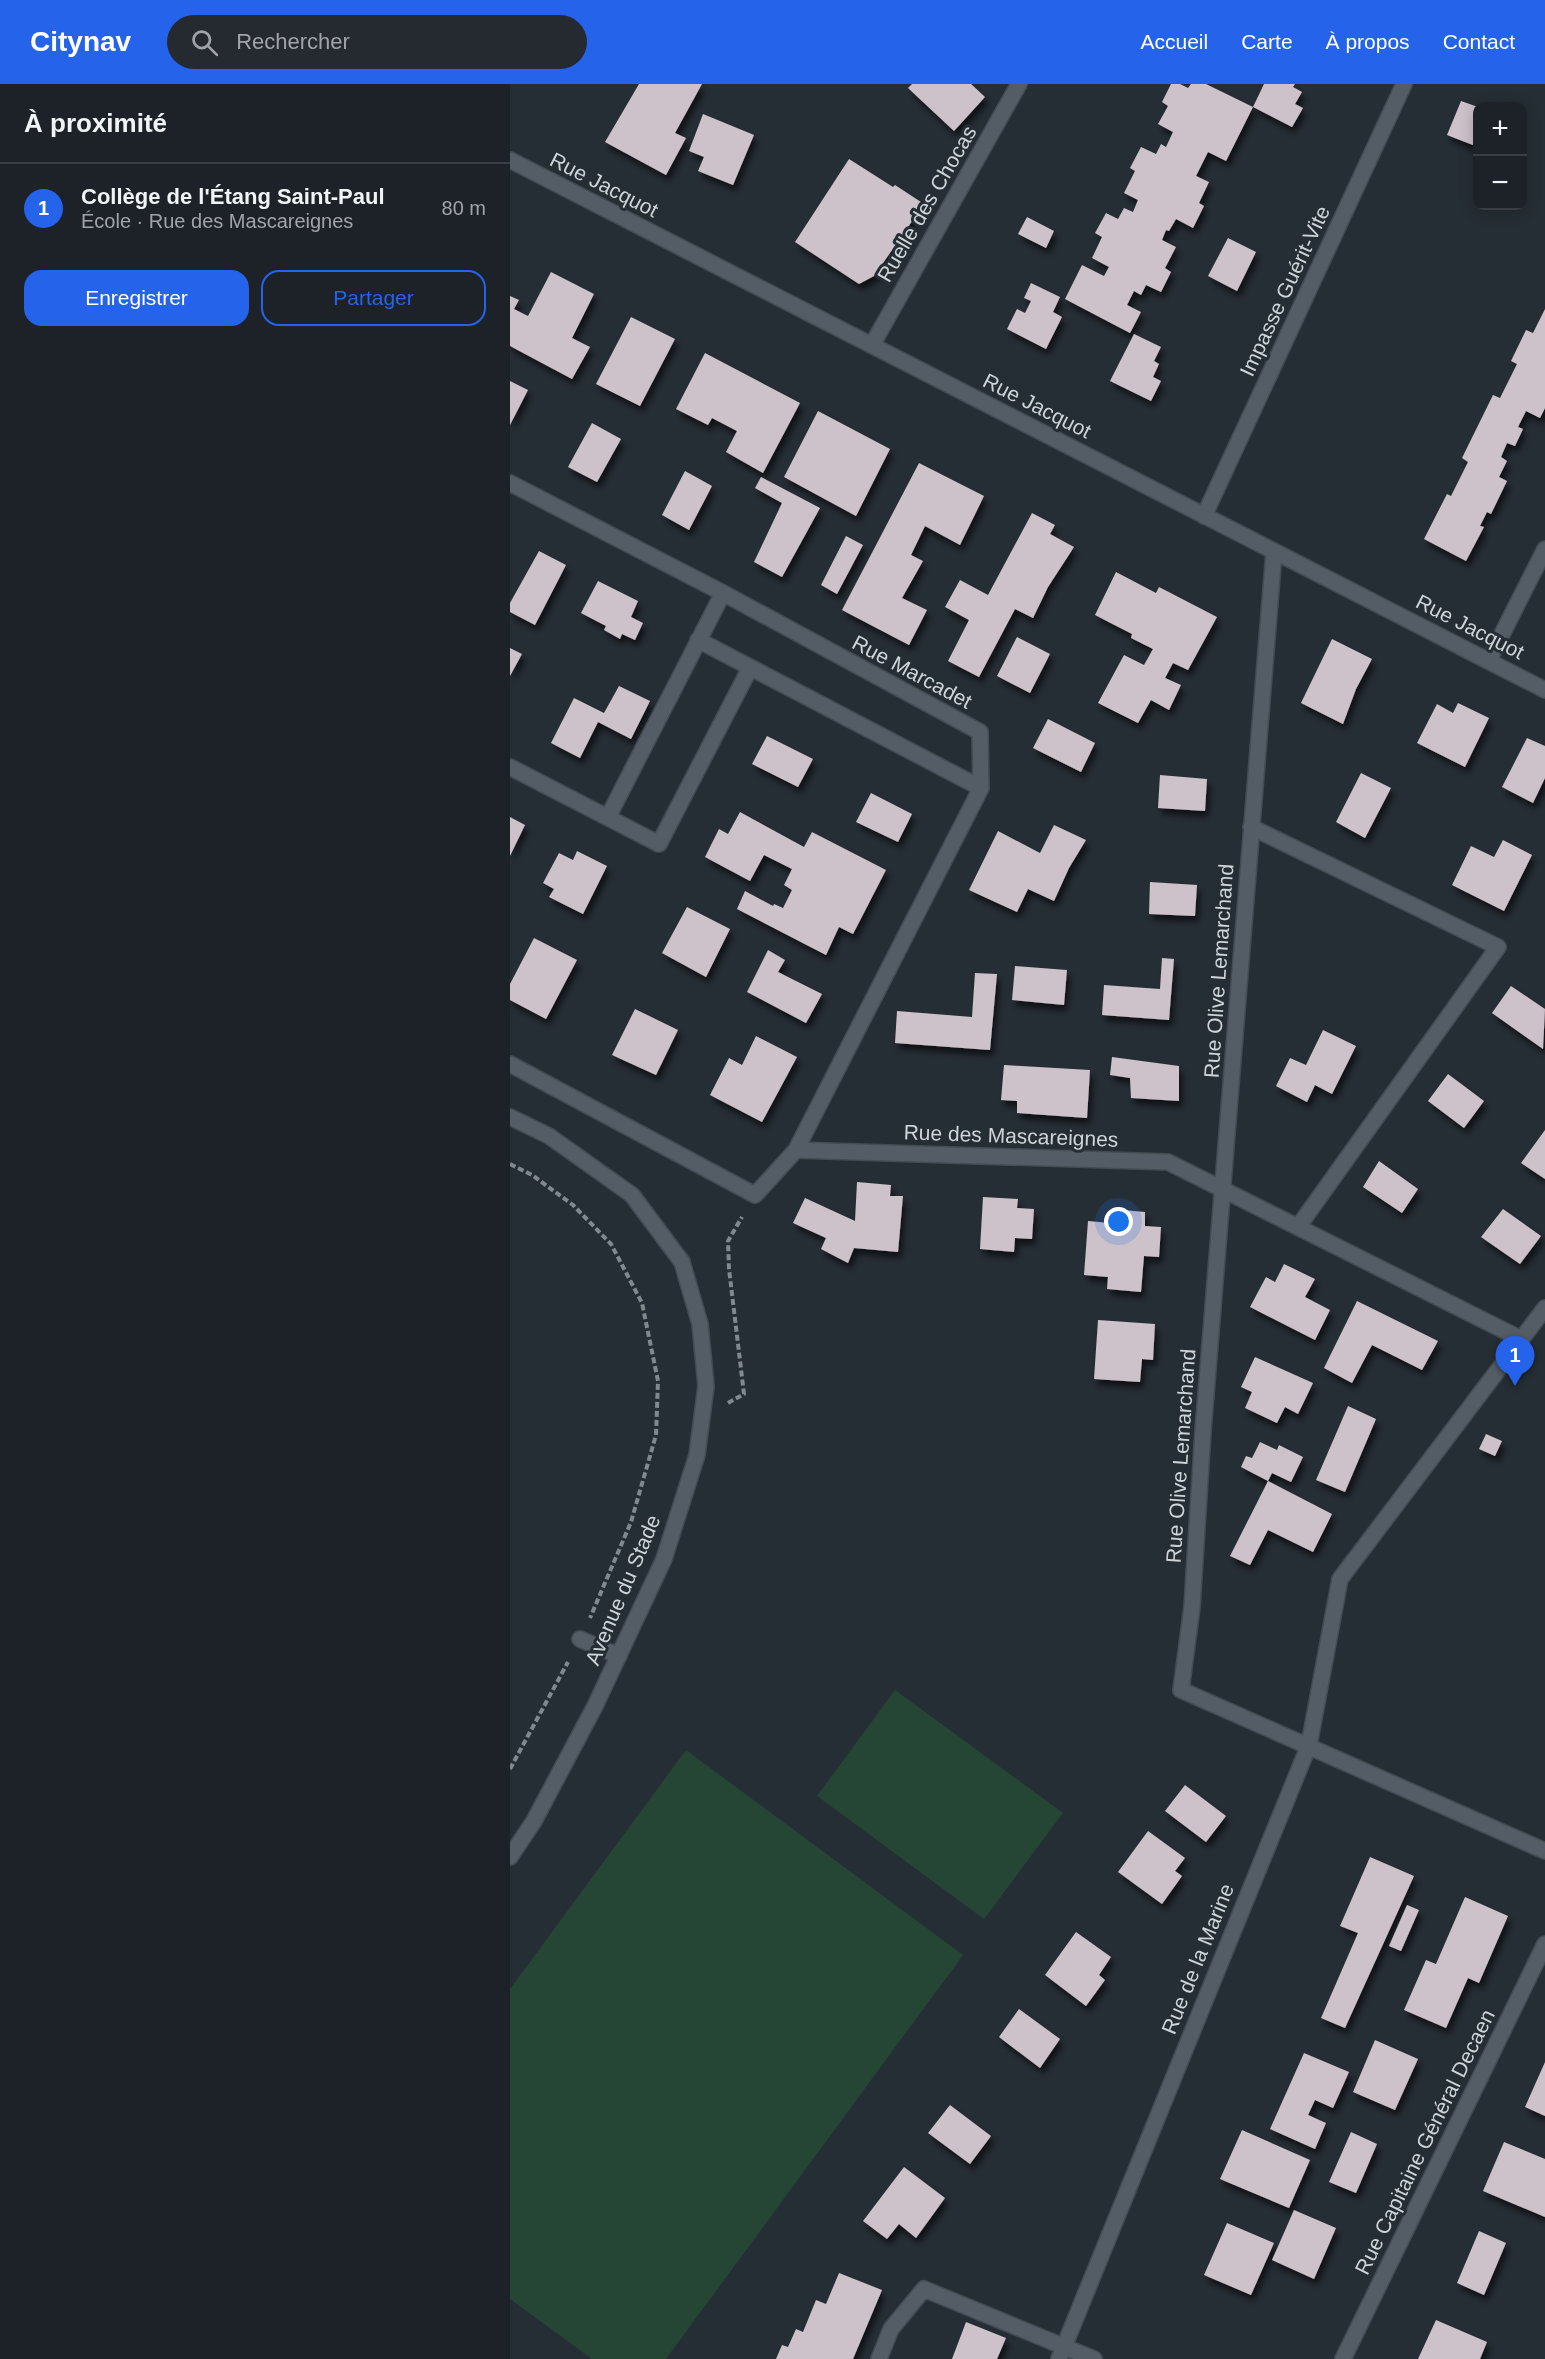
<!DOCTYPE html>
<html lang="fr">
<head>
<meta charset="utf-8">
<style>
	:root { --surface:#1c2228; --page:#252a30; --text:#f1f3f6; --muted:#a0a4a8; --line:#3a3f45; --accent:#2563eb }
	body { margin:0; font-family:Helvetica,sans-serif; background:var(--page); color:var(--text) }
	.controls { position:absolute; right:18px; top:18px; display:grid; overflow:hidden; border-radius:12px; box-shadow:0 3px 15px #0003 }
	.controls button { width:54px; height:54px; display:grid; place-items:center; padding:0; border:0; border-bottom:2px solid var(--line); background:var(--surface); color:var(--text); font:30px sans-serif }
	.you { position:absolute; left:609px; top:1138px; width:21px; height:21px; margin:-15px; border:4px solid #fff; border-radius:50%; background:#1a73e8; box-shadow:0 0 0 9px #1a73e833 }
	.badge { display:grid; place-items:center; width:39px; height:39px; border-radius:50%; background:var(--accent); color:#fff; font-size:20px; font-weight:700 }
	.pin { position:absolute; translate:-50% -50px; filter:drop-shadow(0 2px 3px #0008) }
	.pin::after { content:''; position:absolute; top:32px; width:21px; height:18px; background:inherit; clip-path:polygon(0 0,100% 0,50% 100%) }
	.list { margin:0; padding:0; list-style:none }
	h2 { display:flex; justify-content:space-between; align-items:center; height:78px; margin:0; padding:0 24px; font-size:26px }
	h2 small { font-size:20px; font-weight:400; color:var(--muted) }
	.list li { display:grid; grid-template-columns:39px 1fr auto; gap:18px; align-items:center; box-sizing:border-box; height:90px; padding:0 24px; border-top:2px solid var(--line) }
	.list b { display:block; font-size:22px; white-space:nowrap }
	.list p { margin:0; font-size:20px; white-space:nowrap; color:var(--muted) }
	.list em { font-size:20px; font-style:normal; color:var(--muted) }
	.actions { display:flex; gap:12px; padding:18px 24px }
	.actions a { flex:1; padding:14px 0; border:2px solid var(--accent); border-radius:18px; text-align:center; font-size:21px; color:var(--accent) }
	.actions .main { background:var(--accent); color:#fff }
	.icon { flex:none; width:33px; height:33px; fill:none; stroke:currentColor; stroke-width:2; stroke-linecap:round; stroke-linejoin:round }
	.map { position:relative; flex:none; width:1035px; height:2275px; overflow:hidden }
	header { display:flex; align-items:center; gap:36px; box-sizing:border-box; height:84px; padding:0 30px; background:var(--accent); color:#fff }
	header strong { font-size:28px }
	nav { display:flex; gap:33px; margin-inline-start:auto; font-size:21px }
	.search { width:420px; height:54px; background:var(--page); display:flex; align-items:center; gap:15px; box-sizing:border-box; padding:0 21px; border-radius:33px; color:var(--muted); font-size:22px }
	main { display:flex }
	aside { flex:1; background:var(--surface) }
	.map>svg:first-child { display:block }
	.green { fill:#254634 }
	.building { fill:#cdc1ca; filter:url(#shadow) }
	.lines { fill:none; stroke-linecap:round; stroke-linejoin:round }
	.minor-casing { stroke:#444b52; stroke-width:18 }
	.path { stroke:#81888e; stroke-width:4; stroke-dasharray:6 3; stroke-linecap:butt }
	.minor { stroke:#545d66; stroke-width:15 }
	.labels { text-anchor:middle; stroke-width:6; stroke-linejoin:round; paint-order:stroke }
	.street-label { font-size:21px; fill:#cfd4d9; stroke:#262e35 }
</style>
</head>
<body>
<header>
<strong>Citynav</strong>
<div class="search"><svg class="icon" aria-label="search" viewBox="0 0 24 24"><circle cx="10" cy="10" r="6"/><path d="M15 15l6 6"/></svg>Rechercher</div>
<nav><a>Accueil</a><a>Carte</a><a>À propos</a><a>Contact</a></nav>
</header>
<main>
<aside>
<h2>À proximité<small></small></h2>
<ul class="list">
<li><span class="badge">1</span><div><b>Collège de l'Étang Saint-Paul</b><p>École · Rue des Mascareignes</p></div><em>80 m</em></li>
</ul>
<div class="actions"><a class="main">Enregistrer</a><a>Partager</a></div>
</aside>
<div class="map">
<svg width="1035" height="2275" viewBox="0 0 1035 2275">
	<defs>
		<filter id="shadow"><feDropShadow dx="3.5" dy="6" stdDeviation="3" flood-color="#0009"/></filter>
	</defs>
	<rect width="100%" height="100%" fill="#262e35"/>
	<path class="green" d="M385,1606l168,123 -79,106 -167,-123z
		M176,1666l277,205 -297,404h-74l-82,-60v-310z"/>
	<path class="building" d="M129,0h63l-27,49 11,5 -20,37 -61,-33z
		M402,0h59l14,13 -31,34 -46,-43z
		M661,0h9l8,4 3,-4h15l47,23 11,-23h31l-2,3 9,5 -7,12 8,4 -11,19 -39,-20 -27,54 -18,-9 -12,24 13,6 -10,21 5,3 -11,22 -17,-9 -7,12 -3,-1 -4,10 14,7 -11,21 6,4 -10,20 -15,-7 -5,10 -7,-4 -7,14 14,7 -11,21 -65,-34 17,-34 22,11 5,-9 -17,-9 10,-21 -7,-4 11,-20 12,6 6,-11 9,4 5,-12 -14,-7 11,-22 -5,-3 11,-21 15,7 5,-10 5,3 7,-15 -15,-8 10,-18 -6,-4z
		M951,17l17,6v40l-31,-12z
		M193,30l51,21 -21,50 -35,-14 6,-14 -15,-6z
		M339,75l44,28 2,-2 29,19 -50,72 -15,8 -64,-42z
		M517,133l27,14 -8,17 -28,-14z
		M718,154l28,14 -19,39 -29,-15z
		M41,188l43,22 -22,44 18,9 -18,32 -62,-33v-50l9,4 -5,9 14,7z
		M521,199l29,14 -7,15 9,5 -16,32 -39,-20 10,-20 8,4 6,-12 -7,-3z
		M1035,225v99l-5,10 -14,-7 -8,16 5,2 -8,17 -8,-3 -6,14 6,4 -8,16 8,4 -16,33 -4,-2 -7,14 4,1 -18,34 -42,-22 23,-45 4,2 17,-34 -6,-4 31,-63 7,3 17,-34 -6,-3 15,-31 7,3z
		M121,233l44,22 -35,67 -44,-22z
		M624,250l27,13 -7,14 5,3 -6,13 8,4 -10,20 -41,-20z
		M195,269l95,50 -37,70 -37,-21 11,-21 -25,-13 -4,7 -32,-16z
		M0,297l18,9 -18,35z
		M308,327l72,38 -34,67 -72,-39z
		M82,339l29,16 -24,43 -29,-15z
		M409,379l65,33 -24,49 -35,-19 -14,29 12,6 -21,37 25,12 -18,35 -67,-35z
		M175,387l27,15 -23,44 -27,-15z
		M251,393l59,31 -38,69 -28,-15 28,-59 -27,-15z
		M522,429l23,12 -5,9 24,13 -26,40 -15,31 -18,-9 -36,68 -31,-16 21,-41 -24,-13 15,-27 28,15z
		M336,452l17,9 -26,49 -16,-9z
		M29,467l27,14 -31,60 -25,-13v-9z
		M606,488l40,21 3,-6 58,30 -29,53 -15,-7 -8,15 16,7 -12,25 -18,-10 -13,23 -40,-20 26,-48 20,10 9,-16 -22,-11 1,-4 -37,-19z
		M88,497l40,20 -7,16 12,6 -8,17 -13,-6 -2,5 -16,-9 2,-4 -25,-13z
		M507,553l33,17 -20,39 -33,-17z
		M822,555l40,20 -16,30 -13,35 -42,-21z
		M0,564l12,6 -12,22z
		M109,602l31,15 -19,38 -33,-17 -18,36 -29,-15 23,-45 30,15z
		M948,619l31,15 -24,49 -48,-24 20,-39 16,9z
		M538,635l47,24 -14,29 -48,-24z
		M257,652l46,23 -15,28 -46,-23z
		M1017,654l18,8v32l-12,25 -31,-16z
		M851,689l30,15 -26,50 -29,-16z
		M650,691l47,4 -2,32 -47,-3z
		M361,709l41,21 -14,28 -42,-20z
		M230,728l64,35 8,-15 74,38 -33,64 -14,-7 -13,28 -89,-46 8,-18 28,15 1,-2 9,4 9,-18 -8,-5 8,-16 -28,-14 -14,26 -45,-24 14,-28 9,5z
		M0,733l15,8 -15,31z
		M544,741l32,15 -17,28 -15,33 -26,-12 -11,23 -48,-22 29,-59 42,22z
		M993,756l29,15 -28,56 -52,-26 19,-39 23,11z
		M67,767l30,15 -24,48 -34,-17 5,-8 -11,-6 16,-30 14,7z
		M640,798l47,3 -2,31 -46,-2z
		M177,823l43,22 -24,48 -44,-24z
		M24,854l43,22 -31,59 -36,-19v-16z
		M258,866l17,10 -7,12 44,22 -16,29 -59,-31z
		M652,874l12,1 -5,61 -67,-5 2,-30 56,4z
		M505,882l52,4 -3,35 -52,-5z
		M465,889l22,1 -7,76 -95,-7 2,-32 75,6z
		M1001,902l34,23 -2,40 -51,-36z
		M125,925l43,21 -22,45 -44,-20z
		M813,946l33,16 -24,48 -17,-9 -8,17 -31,-16 14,-28 16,7z
		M246,952l41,21 -35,65 -52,-27 19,-37 13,7z
		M602,973l67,9v35l-48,-3 -1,-20 -20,-3z
		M494,981l86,5 -3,48 -70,-5v-12l-16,-1z
		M938,990l36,27 -20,27 -36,-27z
		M1035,1046v49l-24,-16z
		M869,1077l39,28 -16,24 -39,-26z
		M347,1098l34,3 -1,11h13l-5,56 -44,-4 -6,15 -27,-14 5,-11 -33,-15 12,-25 50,23z
		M473,1113l35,2 -1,9 17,1 -2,30 -17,-1 -1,14 -34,-3z
		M602,1125l33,3v14l16,1 -2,30 -15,-1 -3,36 -34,-3 1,-12 -24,-2 4,-54 22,2z
		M993,1125l38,27 -21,28 -39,-27z
		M774,1180l31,15 -10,18 25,13 -15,30 -65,-33 16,-30 9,5z
		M847,1217l81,40 -16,29 -50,-25 -20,38 -28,-15z
		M588,1236l57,4 -2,36 -11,-1 -2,23 -46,-3z
		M745,1273l58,26 -15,31 -13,-7 -8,16 -32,-15 7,-16 -11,-5z
		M838,1322l28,13 -31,73 -29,-12z
		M976,1350l16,7 -7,15 -16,-7z
		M750,1358l17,8 2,-5 24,12 -12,25 -19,-9 -4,8 -27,-14 5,-11 6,2z
		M758,1397l64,33 -19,38 -45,-22 -18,35 -20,-9z
		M675,1701l41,31 -20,26 -41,-31z
		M638,1747l37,27 -10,13 7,5 -20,28 -44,-32z
		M860,1773l44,19 -69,152 -24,-10 37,-85 -18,-7z
		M955,1813l43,19 -29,67 -11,-5 -22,50 -42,-18 22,-50 10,4z
		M897,1821l12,5 -18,41 -12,-5z
		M566,1848l35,25 -12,18 6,5 -19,26 -41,-31z
		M509,1925l41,30 -20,29 -41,-31z
		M865,1956l43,19 -23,51 -42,-18z
		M794,1969l45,19 -16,36 -18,-8 -7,15 18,8 -11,26 -45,-20z
		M1035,1978v54l-20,-9z
		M440,2021l41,31 -21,28 -42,-31z
		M732,2046l68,30 -21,48 -69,-29z
		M841,2048l26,12 -21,49 -27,-11z
		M994,2058l41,17v58l-62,-26z
		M394,2083l41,31 -29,40 -17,-14 -12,15 -24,-18z
		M784,2126l42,18 -22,51 -42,-19z
		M717,2139l47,20 -23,52 -47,-20z
		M969,2147l27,12 -22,52 -27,-12z
		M329,2189l43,17 -29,69h-77l6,-14 6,2 8,-18 7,3 13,-32 10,4z
		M926,2236l51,22 -7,17h-62z
		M456,2238l40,16 -9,21h-45z"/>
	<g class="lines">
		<defs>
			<path id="minor" d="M0,76l1035,530
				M362,261l147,-261
				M0,399l213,110 257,139 1,56 -185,362
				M694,432l200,-432
				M764,468l-71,879 -11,176 -11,83 364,161
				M188,556l283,148
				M979,576l56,-111
				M0,683l149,77 91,-176
				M98,733l115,-224
				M741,743l247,120 -200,280
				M0,980l245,131 41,-45 372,12 353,177
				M0,1033l39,19 83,59 50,67 18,62 6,62 -9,69 -33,104 -69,147 -61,115 -24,36
				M70,1555l39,17
				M369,2275l12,-30 33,-40 170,70
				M549,2275l250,-614 31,-166 205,-271
				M833,2275l202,-415"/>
		</defs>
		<use href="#minor" class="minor-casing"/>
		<path class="path" d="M0,1080l22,11 41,30 38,39 31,59 16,78 -2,54 -25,87 -41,96
			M218,1319l16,-9 -15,-125 -1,-28 14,-24
			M0,1685l58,-107"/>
		<use href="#minor" class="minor"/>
	</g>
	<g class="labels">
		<g class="street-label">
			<text transform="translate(94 101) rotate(27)" y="7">Rue Jacquot</text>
			<text transform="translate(417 120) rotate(-60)" y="7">Ruelle des Chocas</text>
			<text transform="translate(775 207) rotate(-65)" y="7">Impasse Guérit-Vite</text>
			<text transform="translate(527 322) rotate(27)" y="7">Rue Jacquot</text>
			<text transform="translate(960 543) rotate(27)" y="7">Rue Jacquot</text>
			<text transform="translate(402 588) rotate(28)" y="7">Rue Marcadet</text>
			<text transform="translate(709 887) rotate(-86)" y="7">Rue Olive Lemarchand</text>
			<text transform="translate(501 1052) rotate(2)" y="7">Rue des Mascareignes</text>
			<text transform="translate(671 1372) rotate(-86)" y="7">Rue Olive Lemarchand</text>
			<text transform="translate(113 1506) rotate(-67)" y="7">Avenue du Stade</text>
			<text transform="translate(688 1875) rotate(-68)" y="7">Rue de la Marine</text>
			<text transform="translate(915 2058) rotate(-64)" y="7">Rue Capitaine Général Decaen</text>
		</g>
	</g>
</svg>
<div class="controls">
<button>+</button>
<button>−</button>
</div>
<div class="you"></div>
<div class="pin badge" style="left:1005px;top:1302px">1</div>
</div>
</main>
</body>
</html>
